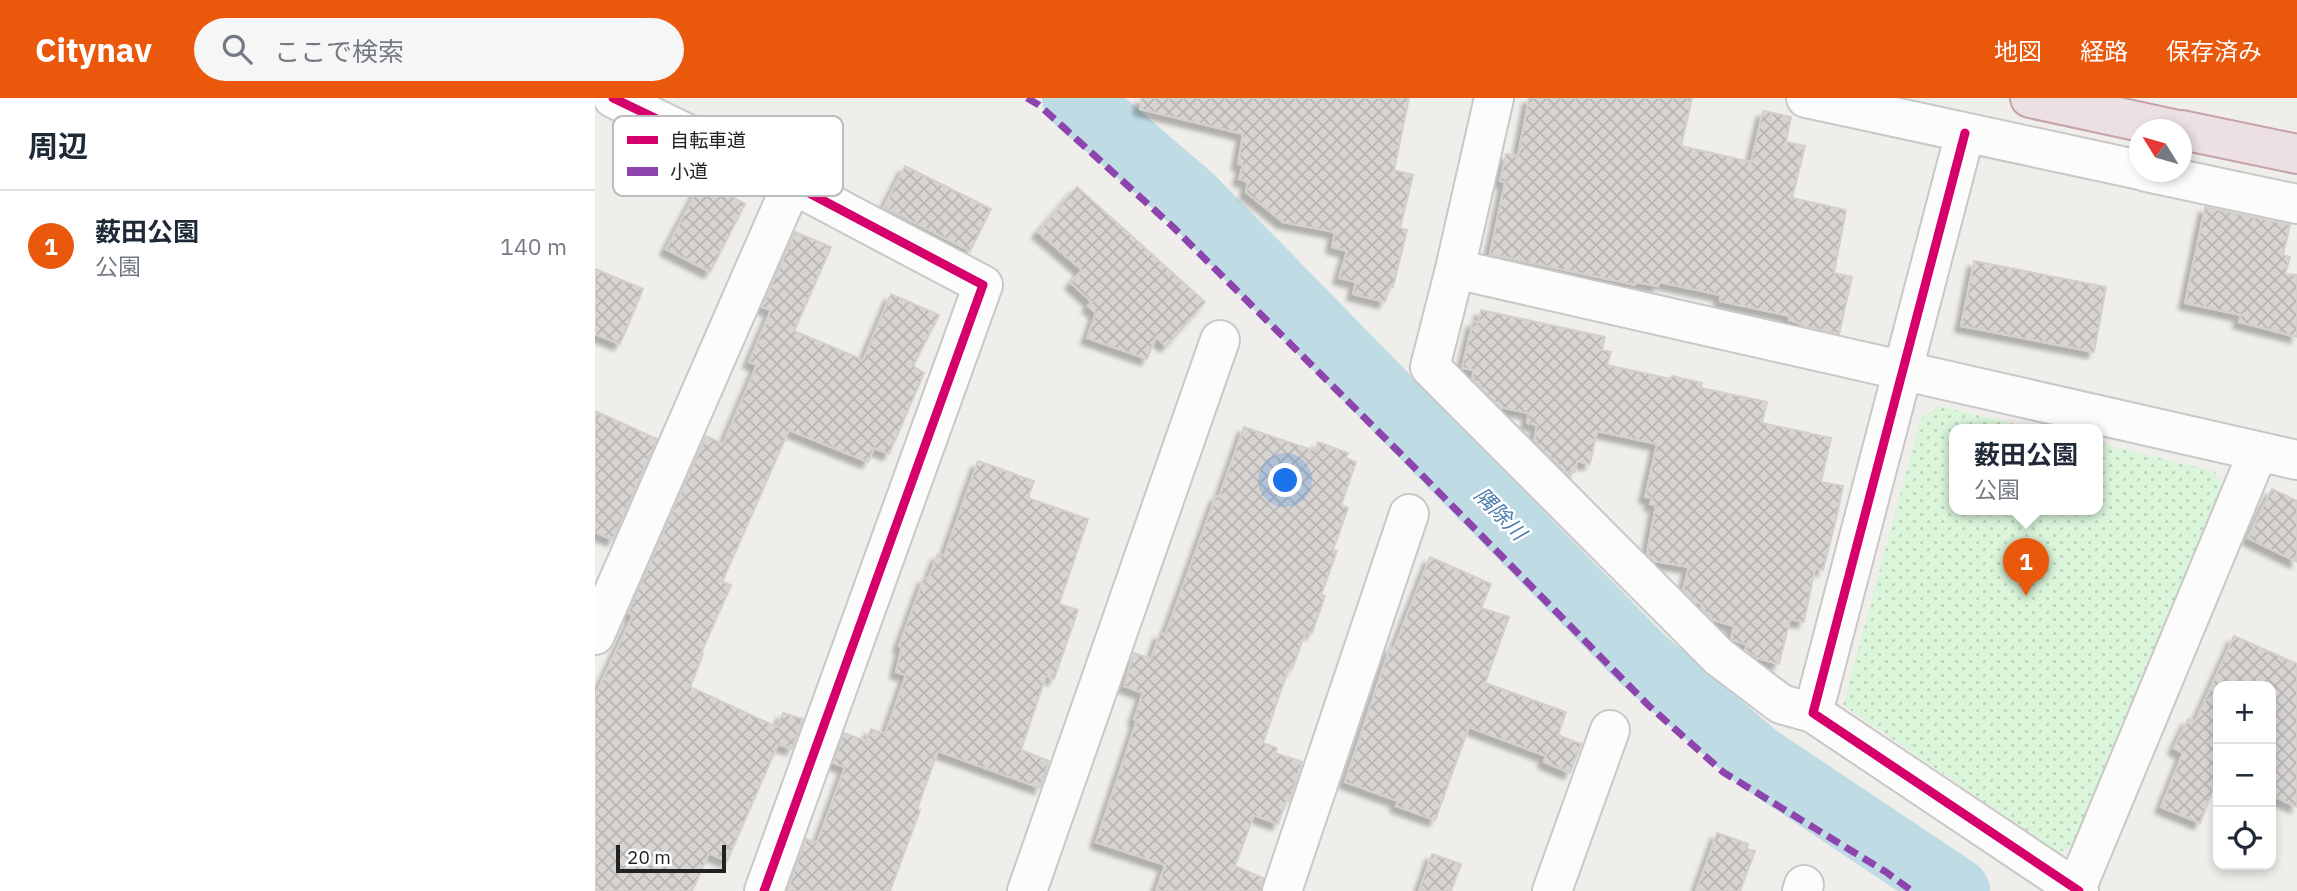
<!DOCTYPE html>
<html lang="ja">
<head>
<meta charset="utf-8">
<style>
	:root { --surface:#fff; --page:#f6f6f7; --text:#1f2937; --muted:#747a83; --line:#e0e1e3; --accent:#ea580c }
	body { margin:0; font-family:"IBM Plex Sans","Noto Sans JP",sans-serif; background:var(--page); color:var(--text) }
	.controls { position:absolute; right:21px; bottom:21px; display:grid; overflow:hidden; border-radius:14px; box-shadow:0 4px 10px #0003 }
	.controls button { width:63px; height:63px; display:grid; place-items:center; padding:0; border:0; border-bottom:2px solid var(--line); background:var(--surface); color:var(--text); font:35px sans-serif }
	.compass { position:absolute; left:1534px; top:21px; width:63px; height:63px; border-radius:50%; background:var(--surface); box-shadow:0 4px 10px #0003; rotate:307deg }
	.scale { position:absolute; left:21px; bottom:18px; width:110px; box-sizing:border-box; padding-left:7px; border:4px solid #222; border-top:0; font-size:19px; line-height:24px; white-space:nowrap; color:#222; -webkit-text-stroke:5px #fff; paint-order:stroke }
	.you { position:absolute; left:691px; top:383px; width:24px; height:24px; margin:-18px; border:5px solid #fff; border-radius:50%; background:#1a73e8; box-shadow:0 0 0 10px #1a73e833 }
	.badge { display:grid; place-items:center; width:46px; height:46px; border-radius:50%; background:var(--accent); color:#fff; font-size:23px; font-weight:700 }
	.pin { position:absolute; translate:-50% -58px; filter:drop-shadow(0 2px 4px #0008) }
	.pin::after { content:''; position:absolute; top:37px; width:24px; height:21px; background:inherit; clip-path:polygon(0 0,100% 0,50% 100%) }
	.popup { position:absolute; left:1354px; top:326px; width:154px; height:91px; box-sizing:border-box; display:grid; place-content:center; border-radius:14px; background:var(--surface); filter:drop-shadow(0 2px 5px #0005); font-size:23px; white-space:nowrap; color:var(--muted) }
	.popup b { font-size:26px; color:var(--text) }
	.popup::after { content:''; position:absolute; left:50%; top:100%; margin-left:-14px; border:14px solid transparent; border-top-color:var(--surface) }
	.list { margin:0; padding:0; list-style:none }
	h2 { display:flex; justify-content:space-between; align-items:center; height:91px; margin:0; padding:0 28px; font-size:30px }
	h2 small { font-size:23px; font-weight:400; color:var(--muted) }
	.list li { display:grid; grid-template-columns:46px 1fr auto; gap:21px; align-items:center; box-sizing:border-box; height:112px; padding:0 28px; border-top:2px solid var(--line) }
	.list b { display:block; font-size:26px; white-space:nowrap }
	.list p { margin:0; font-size:23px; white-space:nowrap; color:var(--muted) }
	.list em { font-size:23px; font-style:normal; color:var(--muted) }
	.icon { flex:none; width:38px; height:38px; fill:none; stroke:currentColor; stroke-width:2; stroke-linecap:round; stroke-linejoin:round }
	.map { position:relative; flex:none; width:1702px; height:793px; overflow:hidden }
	header { display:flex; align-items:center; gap:42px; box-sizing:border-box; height:98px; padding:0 35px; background:var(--accent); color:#fff }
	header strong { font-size:33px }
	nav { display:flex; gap:38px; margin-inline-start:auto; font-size:24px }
	.search { width:490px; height:63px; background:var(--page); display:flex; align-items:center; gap:18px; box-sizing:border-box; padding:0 24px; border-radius:38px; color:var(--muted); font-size:26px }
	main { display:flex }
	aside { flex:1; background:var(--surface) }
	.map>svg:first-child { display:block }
	.park { fill:url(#park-dots) }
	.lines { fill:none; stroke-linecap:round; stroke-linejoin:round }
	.river { stroke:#bfdbe3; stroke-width:66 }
	.building { fill:url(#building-cross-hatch); stroke:#d3d0cc; stroke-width:2; filter:url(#shadow) }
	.minor-casing { stroke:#c9c8c7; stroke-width:42 }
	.highway-casing { stroke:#c5a2ac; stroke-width:42 }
	.minor { stroke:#fdfcfc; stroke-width:38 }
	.highway { stroke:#ece0e2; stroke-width:38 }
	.quiet { stroke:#8e44ad; stroke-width:7; stroke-dasharray:14 7; stroke-linecap:butt }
	.cycleway-casing { stroke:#fff; stroke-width:13 }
	.cycleway { stroke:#d6006c; stroke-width:9 }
	.labels { text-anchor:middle; stroke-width:5; stroke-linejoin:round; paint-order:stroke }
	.water-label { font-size:21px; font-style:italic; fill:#4a7aab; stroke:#fff }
	.key { fill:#fff; stroke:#bdbdbd; stroke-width:2 }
	.key-label { font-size:19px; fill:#222 }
</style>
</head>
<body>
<header>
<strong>Citynav</strong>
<div class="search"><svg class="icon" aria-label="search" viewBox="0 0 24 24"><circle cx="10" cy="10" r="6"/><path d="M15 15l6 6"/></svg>ここで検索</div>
<nav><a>地図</a><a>経路</a><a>保存済み</a></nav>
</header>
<main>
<aside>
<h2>周辺<small></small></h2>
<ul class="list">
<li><span class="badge">1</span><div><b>薮田公園</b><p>公園</p></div><em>140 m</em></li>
</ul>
</aside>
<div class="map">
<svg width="1702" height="793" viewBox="0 0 1702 793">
	<defs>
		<pattern id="park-dots" width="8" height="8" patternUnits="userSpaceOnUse" patternTransform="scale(1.75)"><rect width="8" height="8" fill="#daf5da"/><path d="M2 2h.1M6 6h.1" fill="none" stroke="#bbd2bb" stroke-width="1.8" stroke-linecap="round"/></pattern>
		<pattern id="building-cross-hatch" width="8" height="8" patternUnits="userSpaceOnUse" patternTransform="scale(1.75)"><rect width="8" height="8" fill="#d7d4d2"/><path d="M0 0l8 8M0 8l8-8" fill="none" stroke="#b8b6b4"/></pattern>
		<filter id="shadow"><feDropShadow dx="-6" dy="6" stdDeviation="2" flood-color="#0004"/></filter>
	</defs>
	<rect width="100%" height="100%" fill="#f0eeeb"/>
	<path class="park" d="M1344,308l101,24h-86v80h144v-67l116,28 11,15 -150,361 -17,5 -215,-147 78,-287z"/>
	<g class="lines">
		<path class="river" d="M480,0l118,102 448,458 117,100 199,133"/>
	</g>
	<path class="building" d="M546,0h268l-15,72 19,5 -13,53 7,2 -14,57 -4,-1 -4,16 -32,-8 3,-12 -17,-4 8,-27 -15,-4 3,-15 -52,-10 -37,-30 2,-10 -9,-3 4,-14 -5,-1 5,-30 -103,-25z
		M934,0h163l-11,48 70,16 12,-51 28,6 -5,25 19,4 -13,52 54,12 -12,63 18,4 -13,57 -39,-9v-2l-11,-3 1,-4 -70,-15 1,-6 -62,-13 -1,4 -23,-4v3l-145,-31 15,-72 -5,-1 6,-27 12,2z
		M310,68l86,43 -21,42 -86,-44z
		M107,83l43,23 -35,68 -44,-23z
		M482,89l128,115 -39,44 -10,-9 -9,22 -60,-21 9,-25 -8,-7 4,-4 -21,-19 11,-13 -44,-38z
		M1610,109l85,18 -7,30 7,2 -5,17 12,1v62l-58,-15 2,-7 -56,-12z
		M200,134l36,15 -37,84 69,29 28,-66 48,21 -26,51 11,7 -35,81 -15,-6 -6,14 -79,-32 -67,152 9,3 -30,68 2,1 -13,33 87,40 6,-14 20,6 -11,30 -14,-5 -51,117 -18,-8 -17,38h-97v-195l38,-81 -5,-2 78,-177 17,8 34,-79 -8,-3 22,-52 -9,-3z
		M1379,163l132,26 -12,65 -133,-26z
		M0,171l48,20 -23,55 -25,-10z
		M886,212l124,27 -3,13 9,2 -4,13 64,14 1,-3 30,7 -1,5 66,14 -5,21 69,15 -10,44 22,4 -6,29 -14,55 -8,-2 -11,54 -14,-3 -11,45 -22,-6 -12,-8 2,-5 -14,-5 -2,-2 3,-12 -21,-6 -12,-12 1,-4 -7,-2 -12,-12 6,-23 -35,-6 -7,-7 9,-49 -6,-1 2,-6 -7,-1 12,-53 -60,-13 -7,33 -13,-3 -2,11h-6v3l-35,-34 3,-16 -10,-2 2,-10 -29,-6 -28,-28 2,-9 -12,-2 11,-47 5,2z
		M0,313l62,28 -44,101 -18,-8z
		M649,329l71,24 3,-9 30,11 -2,5 10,4 -15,43 7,3 -15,42 4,1 -16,44 4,1 -13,37 -6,-2 -14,38 -3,-2 -26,76 14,5 -2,5 27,9 -13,40 -3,-1 -8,23 -24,-9 -19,51 28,12 -2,13h-105l9,-26 -69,-23 41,-122 -3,-1 9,-26 -19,-7 10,-33 17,6 9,-26 5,2 51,-139 3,1z
		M383,363l56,20 -6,17 60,21 -29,85 19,6 -24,69 -8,-3 -25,74 28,11 -9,27 -102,-37 -21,58 3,1 -30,81h-103l19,-52 11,4 28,-76 -12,-4 11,-30 22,8 5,-12 14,5 21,-59 -10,-3 6,-25 -3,-1 25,-68 4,1 10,-25 6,2z
		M1677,391l25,12v61l-49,-24z
		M835,459l61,27 -10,24 28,9 -24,66 81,29 -8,23 23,9 -11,29 -26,-11 2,-6 -77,-29 -34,93 -39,-14 2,-5 -53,-19 45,-135 4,1z
		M1639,538l63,28v143l-26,-12v-109h-53v90l-18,47 -39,-16 22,-54 -9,-5 14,-29 7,3z
		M1122,735l31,11 -1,5 8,2 -15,40h-44z
		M837,756l29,10 -10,27h-32z"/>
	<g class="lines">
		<defs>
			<path id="minor" d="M18,0l179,86 191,101 -219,606
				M899,0l-39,171 -25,98 289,290 62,47 32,9
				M1211,0l334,72
				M1370,35l-152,580 266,178
				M1551,74l151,32
				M860,171l842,191
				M0,537l197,-451
				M1481,791l182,-437
				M432,793l193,-551
				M687,793l127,-377
				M957,793l58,-161
				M1207,793l2,-6"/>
			<path id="highway" d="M1435,0l148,32
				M1587,32l115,24"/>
		</defs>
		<use href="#minor" class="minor-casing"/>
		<use href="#highway" class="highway-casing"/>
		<use href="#minor" class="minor"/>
		<use href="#highway" class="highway"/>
		<path class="quiet" d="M432,0l12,7 133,121 247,246 229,233 75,67 163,100 26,19"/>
		<defs>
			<path id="cycleway" d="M18,0l179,86 191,101 -219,606
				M1370,35l-152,580 266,178"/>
		</defs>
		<use href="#cycleway" class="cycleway-casing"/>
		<use href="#cycleway" class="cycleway"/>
	</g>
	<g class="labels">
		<g class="water-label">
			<text transform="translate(905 416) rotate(46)" y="7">隅除川</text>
		</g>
	</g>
	<rect x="18" y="18" width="230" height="80" rx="10" class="key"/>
	<rect x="32" y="38" width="31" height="8" fill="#d6006c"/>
	<rect x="32" y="69" width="31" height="9" fill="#8e44ad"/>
	<g class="key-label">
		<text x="75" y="49">自転車道</text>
		<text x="75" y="80">小道</text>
	</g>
</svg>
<div class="controls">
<button>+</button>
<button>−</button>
<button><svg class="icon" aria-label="locate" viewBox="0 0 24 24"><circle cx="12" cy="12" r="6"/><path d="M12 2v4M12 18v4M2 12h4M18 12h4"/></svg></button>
</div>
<svg class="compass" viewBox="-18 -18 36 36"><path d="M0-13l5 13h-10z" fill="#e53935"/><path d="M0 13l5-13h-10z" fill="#747a83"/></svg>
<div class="scale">20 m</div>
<div class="you"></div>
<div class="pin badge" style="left:1431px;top:498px">1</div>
<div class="popup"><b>薮田公園</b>公園</div>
</div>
</main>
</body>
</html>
